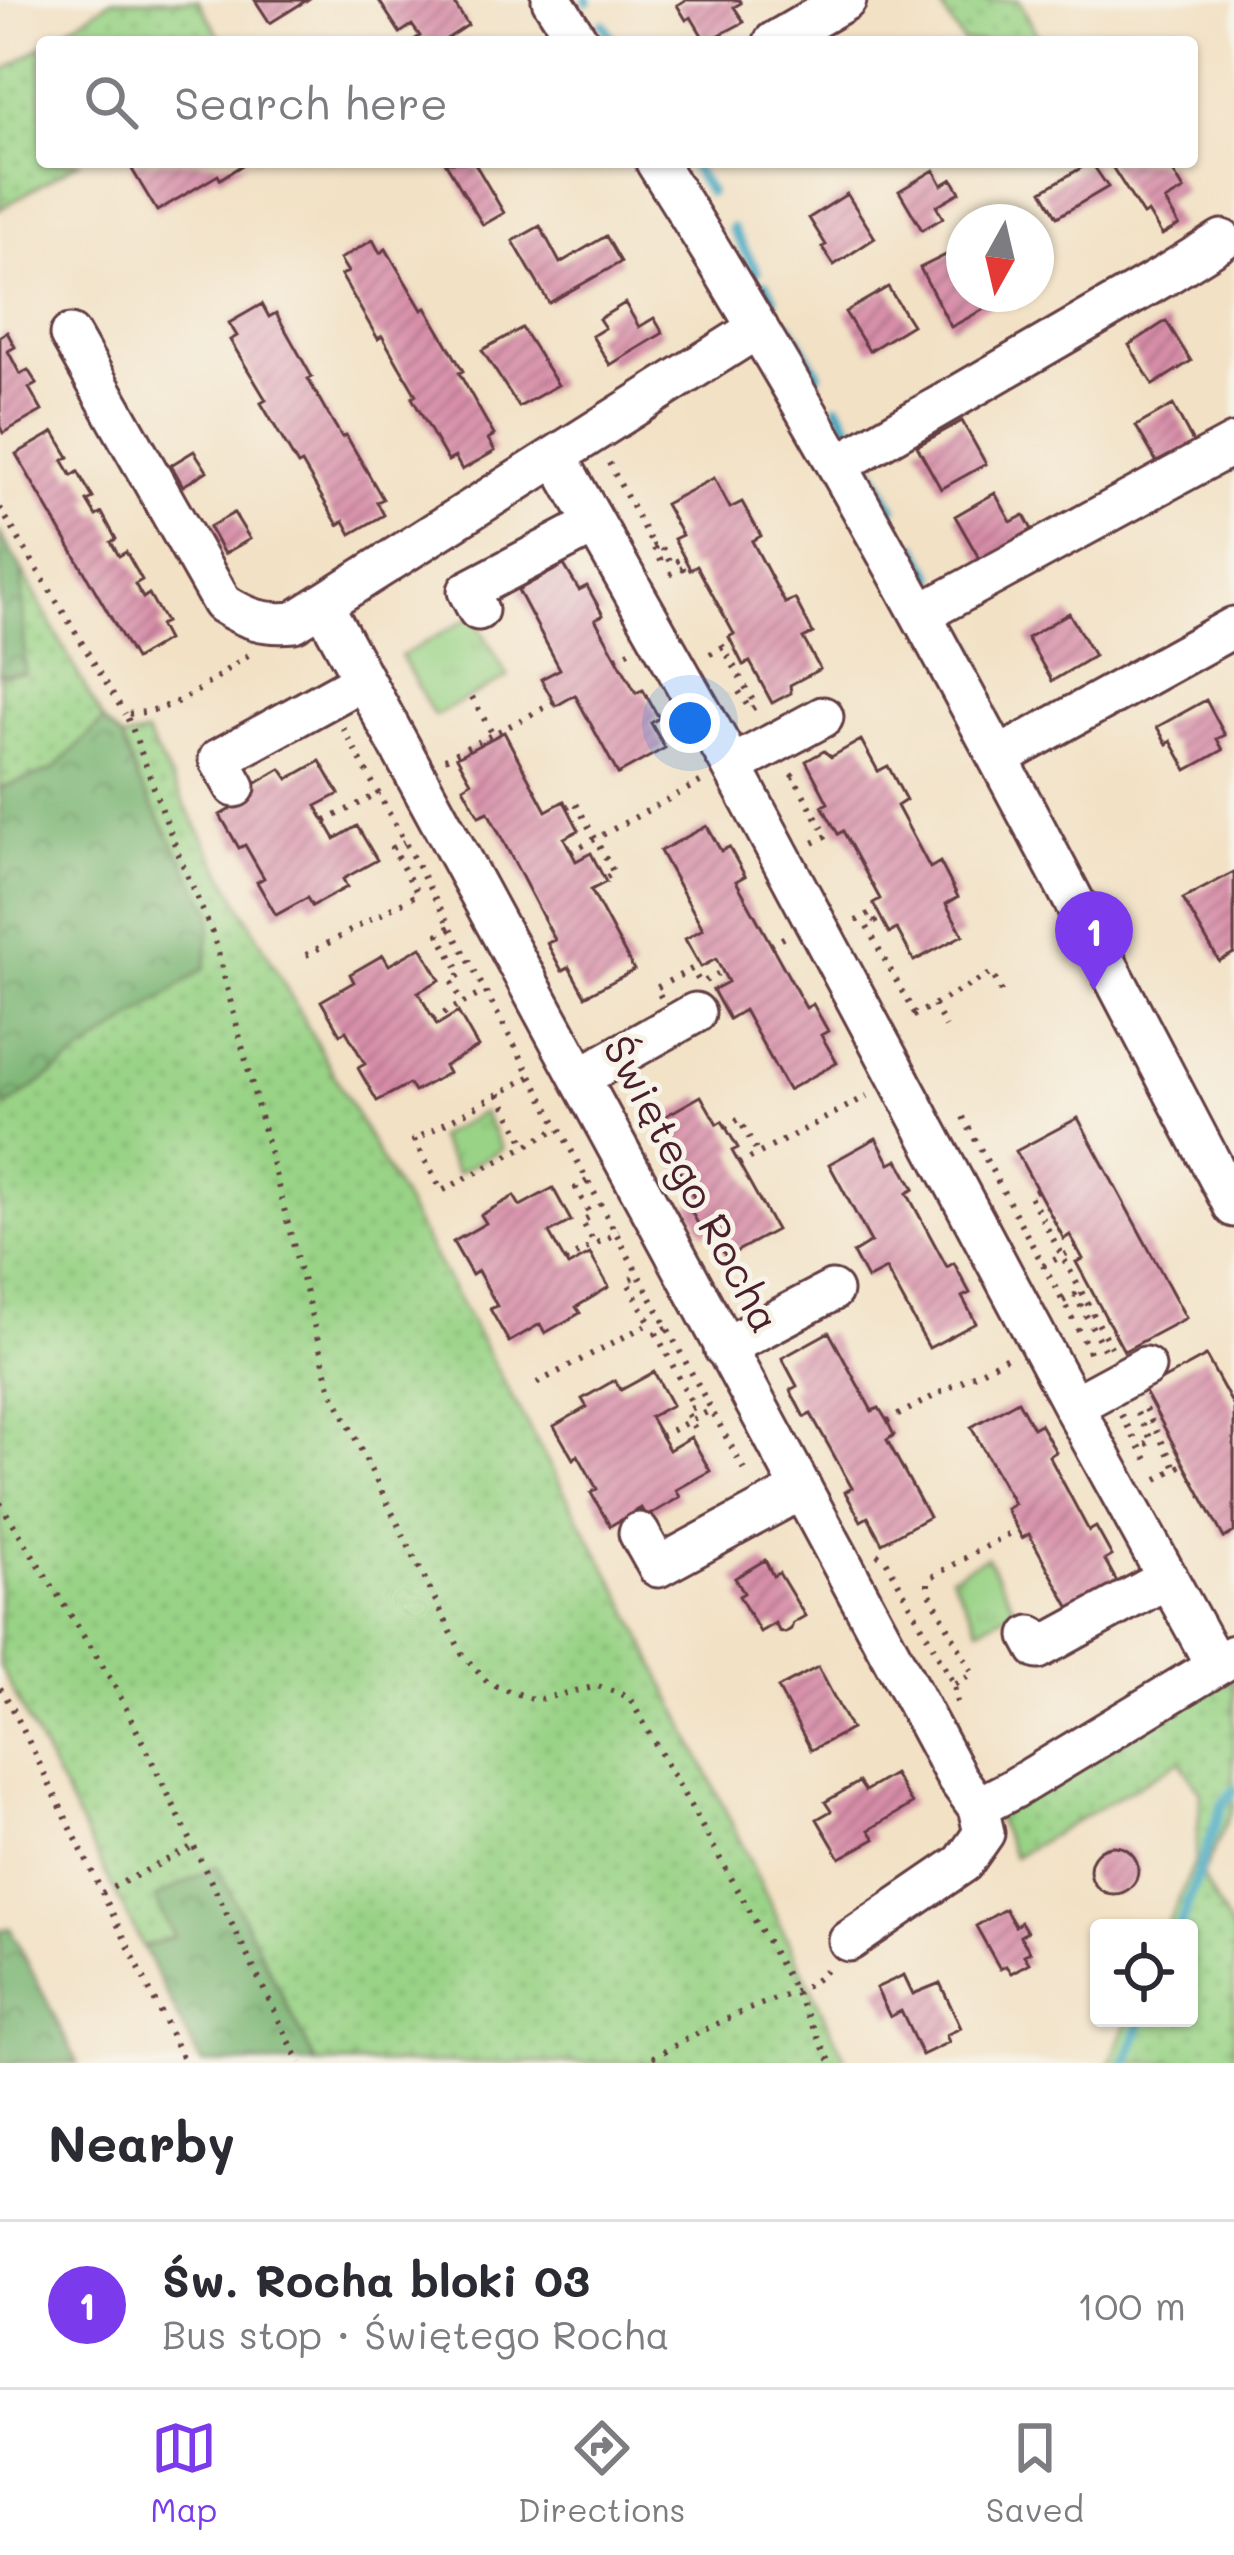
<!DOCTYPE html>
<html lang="en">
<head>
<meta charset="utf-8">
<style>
	:root { --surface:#fff; --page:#f2f2f3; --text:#2b2b33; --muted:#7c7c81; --line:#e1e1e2; --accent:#7c3aed }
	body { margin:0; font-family:Mali,sans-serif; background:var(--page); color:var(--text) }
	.controls { position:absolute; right:36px; bottom:36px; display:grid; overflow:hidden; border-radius:12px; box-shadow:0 3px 9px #0004 }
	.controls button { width:108px; height:108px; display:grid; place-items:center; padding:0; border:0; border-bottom:3px solid var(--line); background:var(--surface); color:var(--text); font:60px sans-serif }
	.compass { position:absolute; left:946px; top:204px; width:108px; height:108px; border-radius:50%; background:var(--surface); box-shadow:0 3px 9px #0004; rotate:188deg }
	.you { position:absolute; left:690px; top:723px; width:42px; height:42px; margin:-30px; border:9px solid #fff; border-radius:50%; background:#1a73e8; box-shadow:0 0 0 18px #1a73e833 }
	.badge { display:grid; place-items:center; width:78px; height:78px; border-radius:50%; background:var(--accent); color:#fff; font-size:39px; font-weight:700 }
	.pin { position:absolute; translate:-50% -99px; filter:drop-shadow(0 3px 6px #0008) }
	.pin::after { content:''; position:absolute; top:63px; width:42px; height:36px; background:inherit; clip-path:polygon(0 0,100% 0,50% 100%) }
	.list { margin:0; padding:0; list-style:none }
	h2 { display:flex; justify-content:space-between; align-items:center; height:156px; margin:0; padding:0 48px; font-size:51px }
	h2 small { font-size:39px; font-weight:400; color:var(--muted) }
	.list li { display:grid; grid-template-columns:78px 1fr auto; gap:36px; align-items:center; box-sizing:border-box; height:168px; padding:0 48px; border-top:3px solid var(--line) }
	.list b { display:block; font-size:45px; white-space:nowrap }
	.list p { margin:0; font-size:39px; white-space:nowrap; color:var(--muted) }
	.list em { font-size:39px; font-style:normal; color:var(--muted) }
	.icon { flex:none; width:66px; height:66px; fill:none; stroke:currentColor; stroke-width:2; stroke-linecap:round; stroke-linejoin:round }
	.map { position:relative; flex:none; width:1234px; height:2063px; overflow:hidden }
	.search { position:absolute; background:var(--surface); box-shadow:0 3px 9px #0004; left:36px; right:36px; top:36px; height:132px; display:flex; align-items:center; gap:30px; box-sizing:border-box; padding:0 42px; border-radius:12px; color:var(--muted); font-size:45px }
	.sheet { height:324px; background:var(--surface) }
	nav { display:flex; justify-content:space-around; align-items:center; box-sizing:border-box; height:168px; border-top:3px solid var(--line); background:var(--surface); font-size:33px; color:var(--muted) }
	nav a { display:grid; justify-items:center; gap:6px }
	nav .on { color:var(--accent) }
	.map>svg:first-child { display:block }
	.grass { fill:url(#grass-dots); stroke:#727958; stroke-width:3 }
	.forest { fill:url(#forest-crowns); stroke:#626a4f; stroke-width:3 }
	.park { fill:url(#park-tufts); stroke:#727958; stroke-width:3 }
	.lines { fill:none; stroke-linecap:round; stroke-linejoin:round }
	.stream { stroke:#41a7c1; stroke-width:10 }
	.building { fill:url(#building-hatch) }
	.minor-casing { stroke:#633c42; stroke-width:45 }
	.path { stroke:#633c42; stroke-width:6; stroke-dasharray:3 9; stroke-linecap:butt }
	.minor { stroke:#fff; stroke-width:39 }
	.labels { text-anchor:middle; stroke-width:10; stroke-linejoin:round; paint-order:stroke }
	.street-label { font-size:42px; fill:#4a1f2b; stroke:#f7f3e8 }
</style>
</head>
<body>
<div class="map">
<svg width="1234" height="2063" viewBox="0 0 1234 2063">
	<defs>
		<pattern id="grass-dots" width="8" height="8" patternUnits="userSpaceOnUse" patternTransform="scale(3)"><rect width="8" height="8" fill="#99d386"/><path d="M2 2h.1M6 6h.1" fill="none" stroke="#85b574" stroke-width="1.8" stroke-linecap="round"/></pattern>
		<pattern id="forest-crowns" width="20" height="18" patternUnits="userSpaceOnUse" patternTransform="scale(3)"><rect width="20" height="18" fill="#7ab573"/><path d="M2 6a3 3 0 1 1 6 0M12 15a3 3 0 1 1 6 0" fill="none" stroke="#66935f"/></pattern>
		<pattern id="park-tufts" width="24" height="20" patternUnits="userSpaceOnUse" patternTransform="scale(3)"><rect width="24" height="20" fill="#99d386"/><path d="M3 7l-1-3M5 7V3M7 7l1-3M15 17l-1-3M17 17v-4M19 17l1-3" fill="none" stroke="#85b574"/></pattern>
		<pattern id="building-hatch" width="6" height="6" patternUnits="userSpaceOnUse" patternTransform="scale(3)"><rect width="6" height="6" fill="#d78da8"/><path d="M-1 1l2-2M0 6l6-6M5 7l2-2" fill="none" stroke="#b07389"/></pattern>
	</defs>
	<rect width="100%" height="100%" fill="#f7f3e8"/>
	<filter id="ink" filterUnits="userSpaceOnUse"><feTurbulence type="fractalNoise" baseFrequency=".00833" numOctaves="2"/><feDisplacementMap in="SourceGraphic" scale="24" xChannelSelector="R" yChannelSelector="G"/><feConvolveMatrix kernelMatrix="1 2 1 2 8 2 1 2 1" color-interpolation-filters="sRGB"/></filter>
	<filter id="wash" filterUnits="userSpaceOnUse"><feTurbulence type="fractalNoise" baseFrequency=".004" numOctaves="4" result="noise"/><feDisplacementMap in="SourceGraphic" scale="48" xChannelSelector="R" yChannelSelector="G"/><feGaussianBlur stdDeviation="2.7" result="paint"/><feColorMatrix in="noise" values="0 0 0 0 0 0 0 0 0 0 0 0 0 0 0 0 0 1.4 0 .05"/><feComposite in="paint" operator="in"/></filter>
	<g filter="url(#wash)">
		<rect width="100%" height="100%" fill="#f2e1c5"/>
		<path class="grass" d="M112,0h86l25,42h-176z
			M937,0h82l22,42h-78z
			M42,46v116h37l-79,47v-136z
			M22,570l81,151 -50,49 -53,18v-114l25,-1z
			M146,734l478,866 223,463h-531l-99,-196 -43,70 -31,10 -143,-281v-569l7,9 130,-327 -15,-40z
			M1234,1678v129l-32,69 32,59v128h-124l19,-45h60v-90h-23l29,-67 6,-68 -21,-32 -166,96 -19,-43z"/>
		<path class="forest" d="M0,533l22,37 3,103 -25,1z
			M103,721l19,18 15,40 75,133 -7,56 -198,138 -7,-9v-309l53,-18z
			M217,1866l99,197h-115l-58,-116 31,-10 -19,-39z
			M10,1928l68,135h-78v-132z"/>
		<path class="park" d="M473,616l35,61 -74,39 -33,-60z
			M483,1112l19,37 -45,24 -20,-36z
			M987,1557l28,52 -36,19 -28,-52z"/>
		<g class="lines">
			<path class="stream" d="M587,0l1,1
				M603,24l11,18
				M690,162l19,30
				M732,228l25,44
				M766,284l8,15
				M789,325l29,49
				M838,406l16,29
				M872,468l21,40
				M916,547l17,31
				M951,612l22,39
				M1179,1928l43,-123 12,-15
				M1126,2063l17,-45"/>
		</g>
		<g id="blocks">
			<path class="building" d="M255,0h52l-37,23z
				M384,0h57l2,3 9,-3 16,25 -26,17h-31l9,-6 -8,-11 -12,8 -20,-31z
				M686,0h53l2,3 -7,4 10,15 -38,20 -15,-25 -5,3 -9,-15z
				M137,162h110l-27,17 -2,-4 -61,36 -27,-45z
				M445,162h29l30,51 -21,12z
				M1091,162l17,25 -51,30 -15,-26z
				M1109,162h49l3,5 7,-4 16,27 -19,11 14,24 -17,10 -14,-23 -5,3z
				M934,170l8,15 10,-6 8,13 -24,14 7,12 -21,12 -23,-39z
				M847,194l28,44 -41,27 -12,-18 4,-2 -17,-27z
				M540,226l20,37 46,-27 15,26 -72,41 -36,-62z
				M373,240l7,13 6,-4 36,61 4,-2 37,63 -4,2 35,62 -6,4 7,12 -33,19 -7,-13 -7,4 -36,-63 4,-3 -17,-29 -17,-30 -4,3 -37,-64 7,-3 -8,-13z
				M964,246v48h32l3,7 -48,26 -31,-59z
				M888,287l24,38 -43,26 -24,-39z
				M625,303l14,24 15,-9 9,15 -53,32 -18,-29 13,-8 -6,-9z
				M262,304l7,13 7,-4 36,64 -4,2 17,30 17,28 4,-2 37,64 -6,3 7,13 -33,19 -7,-13 -6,4 -36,-62 -4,2 -37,-62 5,-3 -36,-60 7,-4 -8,-13z
				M1166,321l25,40 -38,24 -24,-40z
				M522,328l36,57 -39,22 -37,-57z
				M7,332l8,15 -7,4 12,23 8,-4 9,14 -8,4 13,23 -39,22 -3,-6v-91z
				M1173,405l22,41 -36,20 -23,-40z
				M962,421l24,43 -45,25 -24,-43z
				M54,432l15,25 -6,4 9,15 6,-4 15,26 -6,3 9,15 6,-3 14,26 -5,3 8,14 7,-4 16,28 -7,4 8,14 6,-4 16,28 -6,3 8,15 -32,19 -119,-205z
				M194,451l13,20 -24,15 -12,-21z
				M714,478l16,30 12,-6 19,34 -9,5 33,62 10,-4 18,34 -10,5 17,31 -30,16 1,8 -19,10 -22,-41 -7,3 -14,-28 5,-3 -37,-68 -7,4 -2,-5 -14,-26 8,-4 -17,-31z
				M995,493l16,29 13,-7 12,22 -53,28 -28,-49z
				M234,513l16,26 -26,15 -15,-27z
				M564,565l15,25 8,-4 16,29 -8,4 41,74 7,-3 16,28 -8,5 14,25 -47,26 -43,-79 -19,11 -15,-27 19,-10 -42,-79z
				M1069,613l25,43 -42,25 -25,-43z
				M1206,700l19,35 -8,4 6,11 -36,20 -16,-29 -4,3 -10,-17z
				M504,732l42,79 18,-10 15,29 -15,8 12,23 15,-8 15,29 -15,8 43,80 -49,26 -16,-29 -7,4 -15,-28 8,-3 -67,-128 -9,4 -16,-29 8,-5 -14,-25z
				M861,740l17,31 10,-5 18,34 -9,6 33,62 10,-6 18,35 -12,7 17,31 -49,26 -17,-32 -8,4 -16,-30 7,-4 -37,-68 -5,3 -16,-28 6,-3 -22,-42 18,-10 7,6z
				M320,761l19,33 -23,12 19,33 22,-13 20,34 -34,19 4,8 -35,19 -5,-8 -31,17 -19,-33 7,-4 -19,-33 -6,3 -19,-33 33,-19 -5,-8 33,-19 7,10z
				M707,826l14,25 8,-4 4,7 12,22 -9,5 70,127 7,-4 15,27 -7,4 16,28 -49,27 -44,-80 -15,9 -16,-29 15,-8 -12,-23 -15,8 -16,-28 18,-10 -43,-78z
				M1234,872v81l-15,8 -36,-62z
				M421,947l19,33 -22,12 19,33 21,-13 20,35 -34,19 4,7 -34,19 -5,-8 -32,17 -19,-33 7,-4 -19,-33 -6,3 -19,-33 33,-19 -4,-8 33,-19 6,10z
				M701,1096l16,28 5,-3 16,27 -6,3 44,79 -50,27 -15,-27 -7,4 -16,-28 8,-5 -43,-78z
				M1078,1118l108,200 -62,33 -48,-89 7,-3 -13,-24 -6,4 -48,-88z
				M876,1138l14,26 8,-4 16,29 -7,4 40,74 7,-4 16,30 -8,4 14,26 -47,25 -43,-79 -19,10 -14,-26 18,-11 -42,-78z
				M553,1188l18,33 -22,12 16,28 3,5 22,-12 19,33 -33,20 4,6 -35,20 -5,-9 -31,18 -19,-33 7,-3 -19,-35 -6,4 -19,-33 33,-19 -5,-8 33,-19 6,10z
				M829,1332l43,79 7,-3 8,13 7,14 -7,5 42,77 -47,26 -14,-26 -7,4 -16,-29 7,-4 -41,-74 -7,3 -14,-27 7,-4 -15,-28z
				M1206,1356l28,51v125l-10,6 -80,-148z
				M654,1372l18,33 -22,12 19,33 22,-13 19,34 -34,19 4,7 -34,20 -5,-9 -31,18 -19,-33 6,-4 -19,-34 -5,4 -19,-33 33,-19 -5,-8 33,-19 6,10z
				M1018,1401l15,27 7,-4 16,28 -7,4 40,75 7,-4 16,29 -7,4 14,26 -47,26 -43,-78 -7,4 -16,-29 8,-5 -43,-77z
				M765,1560l8,16 6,-3 26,43 -12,7 -2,6 -6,4 -6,-2 -4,-8 -15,9 -21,-36 5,-3 -9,-15z
				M818,1667l33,62 -40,21 -33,-62z
				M894,1774l18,30 -43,26 6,9 -35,19 -23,-39 14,-8 -6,-9 34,-20 6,9z
				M1090 1870a24 24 0 1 1 48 0a24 24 0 1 1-48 0Z
				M1005,1909l10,17 6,-4 6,10 -7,4 10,16 -6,3 5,8 -18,10 -5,-7 -6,3 -24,-43z
				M904,1975l9,19 27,-11 21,45 -15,7 3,7 -27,13 -21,-44 -11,6 -14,-29z"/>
		</g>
	</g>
	<g filter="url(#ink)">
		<use href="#blocks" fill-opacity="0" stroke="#633c42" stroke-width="3"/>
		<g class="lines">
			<defs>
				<path id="minor" d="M552,0l27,42
					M774,42l72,-42
					M656,162c213,337 393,692 578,1045
					M70,335l152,268c25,16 42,22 72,19l464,-294
					M557,457l175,309 341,640 143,260
					M838,465l328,-190 56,-35
					M323,605c212,390 425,781 634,1173l21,29 6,26 -21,30 -114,78
					M478,610l-10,-19 127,-67
					M921,614l313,-170
					M999,757l235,-130
					M732,766l91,-49
					M235,787l-16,-28 144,-79
					M581,1077l114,-64
					M724,1348l108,-57
					M1073,1406l72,-39
					M639,1533l19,34 144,-78
					M1031,1636l7,13 130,-71
					M978,1807l35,-18 221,-134"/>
			</defs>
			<use href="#minor" class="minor-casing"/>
			<path class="path" d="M609,463l53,100
				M0,508l125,206
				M653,547l7,-3 11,20 8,-4 4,8 -15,7
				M710,654l13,-7 33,59 -6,4 -12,-20 -6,4
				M248,655c-42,29 -70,57 -123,59l6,11 48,131 35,81 116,450 132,267 27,30 47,16 62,-14 31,11 167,296 35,70
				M616,657l14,-6
				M472,697l21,38
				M343,728l401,742
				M445,759l109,-56
				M791,778l2,-2 34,60 -14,7
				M567,807l8,-5 39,71 -9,5
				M325,821l55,-28
				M571,852l131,-71
				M856,921l14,-8 5,9 -8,5 48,88
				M450,927l-11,7 22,40 -10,7 12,22 21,-11
				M771,945l14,-8
				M306,955l112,-61 -26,-46 12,-6
				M705,981l18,-10
				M661,997l-5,-9 36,-19 7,12
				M934,1005l12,22
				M913,1016l79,-43 12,24
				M433,1019l30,-16
				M530,1077l-116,63 28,51 117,-63
				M499,1094l27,51
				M963,1117l124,229 4,14
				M725,1127l14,-8 19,35
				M739,1164l128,-68
				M587,1181l-11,7 15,28 -9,5 13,23 24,-12
				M1037,1190l-8,4 83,155
				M565,1261l30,-17
				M1043,1266l34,-18
				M1063,1301l12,-6 29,54
				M667,1328l-11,5 38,74 -8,4 12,24
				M537,1383l113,-60 -23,-42 11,-6
				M1145,1409l31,60
				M1137,1413l15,28 -11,6
				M1121,1415l27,46
				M887,1421l124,-66
				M661,1436l52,-27
				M1157,1479l27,-15
				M0,1503l115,183 185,377
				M877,1554l9,6 68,125 3,18
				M955,1684l18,-10 -45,-84v-11l89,-50
				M0,1688l11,17 174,358
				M102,1893l92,-47
				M642,2063c37,-19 74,-41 112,-56 28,-12 54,-15 75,-40"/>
			<use href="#minor" class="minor"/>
		</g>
	</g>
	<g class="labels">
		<g class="street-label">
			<text transform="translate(692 1184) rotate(62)" y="15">Świętego Rocha</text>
		</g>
	</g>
</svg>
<div class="controls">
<button><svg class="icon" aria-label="locate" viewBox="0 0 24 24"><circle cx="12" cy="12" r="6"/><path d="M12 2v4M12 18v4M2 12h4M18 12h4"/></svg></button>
</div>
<svg class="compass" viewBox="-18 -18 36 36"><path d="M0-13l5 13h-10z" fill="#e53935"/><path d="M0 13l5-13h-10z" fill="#7c7c81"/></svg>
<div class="you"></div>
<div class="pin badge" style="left:1094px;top:990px">1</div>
<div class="search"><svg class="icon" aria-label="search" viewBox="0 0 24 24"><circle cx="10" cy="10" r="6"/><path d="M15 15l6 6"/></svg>Search here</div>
</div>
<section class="sheet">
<h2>Nearby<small></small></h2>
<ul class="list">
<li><span class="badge">1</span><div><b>Św. Rocha bloki 03</b><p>Bus stop · Świętego Rocha</p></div><em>100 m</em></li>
</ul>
</section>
<nav>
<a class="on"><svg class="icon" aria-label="map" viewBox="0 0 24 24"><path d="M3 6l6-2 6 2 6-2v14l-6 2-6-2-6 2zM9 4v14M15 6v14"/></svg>Map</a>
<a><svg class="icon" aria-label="directions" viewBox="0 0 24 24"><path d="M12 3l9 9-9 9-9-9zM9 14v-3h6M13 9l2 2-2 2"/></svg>Directions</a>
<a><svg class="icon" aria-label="saved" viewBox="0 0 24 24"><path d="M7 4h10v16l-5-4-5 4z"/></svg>Saved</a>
</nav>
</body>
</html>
